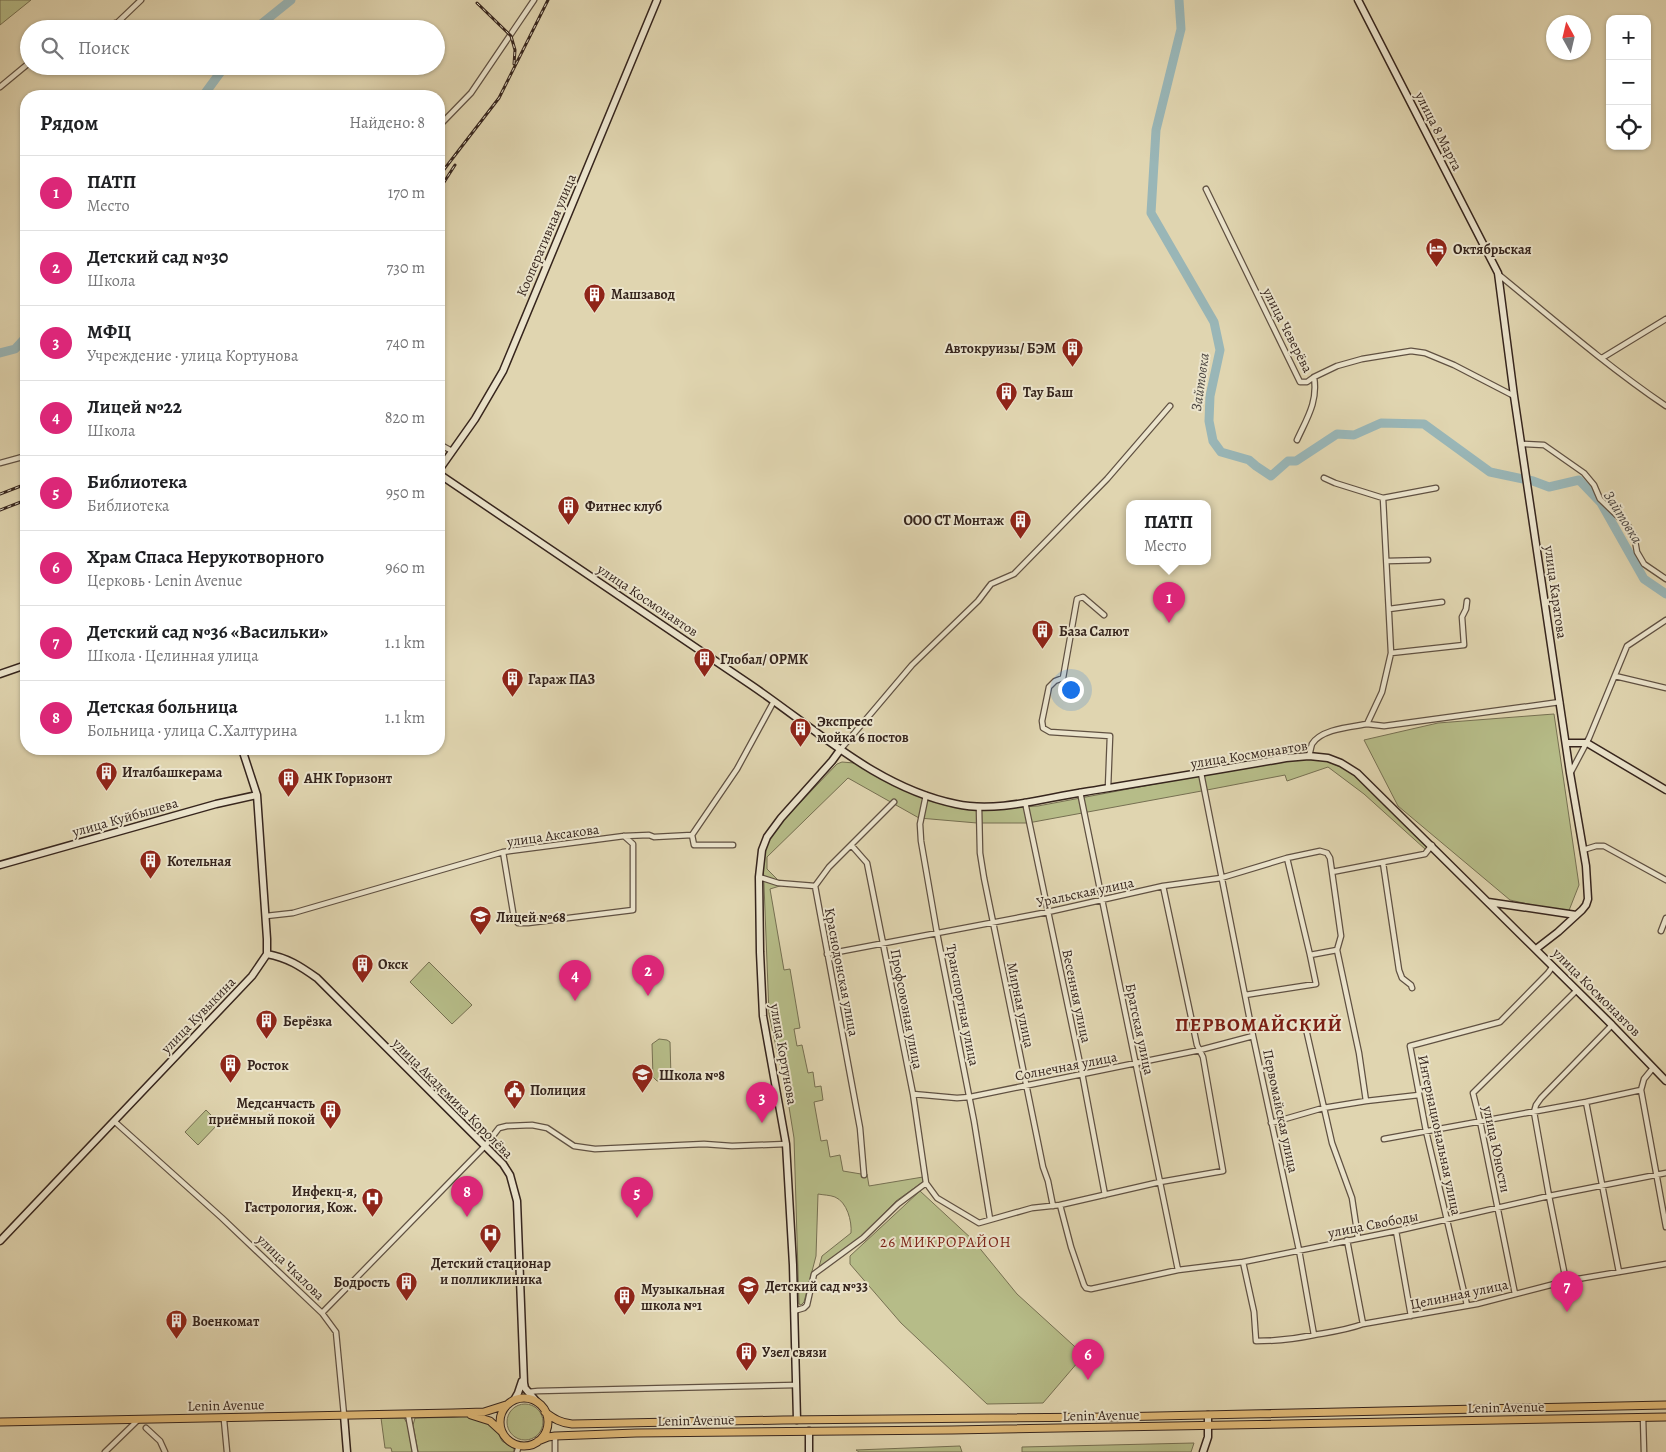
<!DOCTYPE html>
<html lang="ru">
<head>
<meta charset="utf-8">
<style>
	:root { --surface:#fff; --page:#f2f2f2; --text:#202124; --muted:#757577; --line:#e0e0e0; --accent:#db2777 }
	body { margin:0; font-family:Alegreya,serif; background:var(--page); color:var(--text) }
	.controls { position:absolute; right:15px; top:15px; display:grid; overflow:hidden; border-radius:10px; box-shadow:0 1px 4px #0004 }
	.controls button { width:45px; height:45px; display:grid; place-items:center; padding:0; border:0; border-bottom:1px solid var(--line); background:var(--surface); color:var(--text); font:25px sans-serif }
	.compass { position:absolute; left:1546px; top:15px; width:45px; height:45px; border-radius:50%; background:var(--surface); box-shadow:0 1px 4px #0004; rotate:352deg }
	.you { position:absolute; left:1070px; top:689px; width:18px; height:18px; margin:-12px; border:4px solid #fff; border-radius:50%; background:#1a73e8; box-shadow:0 0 0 8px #1a73e833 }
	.badge { display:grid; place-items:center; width:32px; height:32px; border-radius:50%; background:var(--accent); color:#fff; font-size:16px; font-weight:700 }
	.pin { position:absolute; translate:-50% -41px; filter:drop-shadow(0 1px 2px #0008) }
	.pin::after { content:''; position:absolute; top:26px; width:18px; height:15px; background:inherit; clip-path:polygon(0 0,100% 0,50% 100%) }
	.popup { position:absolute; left:1126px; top:500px; width:85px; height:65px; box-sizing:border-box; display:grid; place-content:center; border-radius:10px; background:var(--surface); filter:drop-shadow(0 1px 4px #0005); font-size:16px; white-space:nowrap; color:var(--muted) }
	.popup b { font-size:19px; color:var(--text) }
	.popup::after { content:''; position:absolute; left:50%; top:100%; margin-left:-10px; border:10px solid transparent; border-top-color:var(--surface) }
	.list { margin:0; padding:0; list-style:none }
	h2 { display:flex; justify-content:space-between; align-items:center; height:65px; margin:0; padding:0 20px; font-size:21px }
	h2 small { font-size:16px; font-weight:400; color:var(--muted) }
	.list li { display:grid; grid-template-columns:32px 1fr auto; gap:15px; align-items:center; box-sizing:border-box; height:75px; padding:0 20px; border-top:1px solid var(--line) }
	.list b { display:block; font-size:19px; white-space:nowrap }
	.list p { margin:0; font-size:16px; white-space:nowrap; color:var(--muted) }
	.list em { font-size:16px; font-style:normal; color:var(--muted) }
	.icon { flex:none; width:28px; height:28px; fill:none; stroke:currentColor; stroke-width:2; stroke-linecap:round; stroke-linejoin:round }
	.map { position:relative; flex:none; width:1666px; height:1452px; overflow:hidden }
	.search { position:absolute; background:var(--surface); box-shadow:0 1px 4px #0004; left:20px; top:20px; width:425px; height:55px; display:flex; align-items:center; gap:12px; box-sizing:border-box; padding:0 18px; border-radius:28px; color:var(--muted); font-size:19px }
	.panel { position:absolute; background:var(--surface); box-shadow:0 1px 4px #0004; left:20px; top:90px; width:425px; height:665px; border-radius:20px }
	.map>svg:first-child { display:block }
	.green { fill:#b6bc88; stroke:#767052 }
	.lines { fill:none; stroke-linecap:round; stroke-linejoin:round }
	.river { stroke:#99b6b7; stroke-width:9 }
	.street-casing { stroke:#605142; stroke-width:7 }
	.secondary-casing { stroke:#36251d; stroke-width:9 }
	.primary-casing { stroke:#36251d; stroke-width:9 }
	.street { stroke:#ebe4cc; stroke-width:4.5 }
	.secondary { stroke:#ebe4cc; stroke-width:6 }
	.primary { stroke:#e0ba78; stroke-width:7 }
	.rail-casing { stroke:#36251d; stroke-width:3 }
	.rail { stroke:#ebe4cc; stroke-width:1; stroke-dasharray:4; stroke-linecap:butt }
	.labels { text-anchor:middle; stroke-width:4; stroke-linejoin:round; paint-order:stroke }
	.street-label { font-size:14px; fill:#36251d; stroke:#ebe4cc }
	.poi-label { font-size:14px; font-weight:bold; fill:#36251d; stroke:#ebe4cc; text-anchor:start }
	.water-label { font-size:15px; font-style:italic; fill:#4f4944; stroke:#ebe4cc }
	.neighbourhood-label { font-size:15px; letter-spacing:1px; fill:#7a1f14; stroke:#ebe4cc }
	.district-label { font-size:19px; font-weight:bold; letter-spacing:1px; fill:#7a1f14; stroke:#ebe4cc }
</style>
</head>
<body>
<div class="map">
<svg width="1666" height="1452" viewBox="0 0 1666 1452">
	<rect width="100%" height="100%" fill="#e0d5b0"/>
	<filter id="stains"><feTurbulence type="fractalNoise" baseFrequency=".004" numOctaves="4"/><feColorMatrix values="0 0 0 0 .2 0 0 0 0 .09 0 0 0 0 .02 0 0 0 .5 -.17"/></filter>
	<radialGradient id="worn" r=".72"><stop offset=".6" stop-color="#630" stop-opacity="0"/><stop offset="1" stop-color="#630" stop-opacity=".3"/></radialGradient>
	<path class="green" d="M0,0h31l-31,25z
		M1554,714l25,171 -11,28 -58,-13 -112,-94 -34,-66 74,-17z
		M1312,758c21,4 32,9 49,23l68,68h-4l-61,-55 -36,-27 -41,14 -2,-6 -78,15 -179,33h-51l-58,-5 -71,-40 -81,79v12l16,16 -13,4 14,81 6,-1 10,59 -6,1 3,17 5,-1 6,28 5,-1 2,15 6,-1 2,14 -9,2 7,39 6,-1 3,17 10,-2 3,16 18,3h6l2,12 54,-9 1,4 -28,20 -34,35 -43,31 3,-11 29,-23c1,-12 -4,-31 -16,-36 -5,-2 -12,-2 -17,-3l-2,62 -12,46 -3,3 -2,-1 -5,-166 -5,-31 -20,-93 -6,-155 2,-11 8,-17 64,-67 5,-2 12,1 56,28 82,18 46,-3 223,-42z
		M429,962l43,43 -20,19 -42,-42z
		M659,1039l8,1 3,2 1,35 -3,3 -11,1 -4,-4 -1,-33z
		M206,1110l13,13 -21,22 -13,-13z
		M920,1191l53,49 44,54 67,61 -41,48 -56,1 -86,-81 -51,-59v-8z
		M507 1422a18 18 0 1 1 36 0a18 18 0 1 1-36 0Z
		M474,1417l12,4 10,8 6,12 12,7v4h-96l-5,-27 2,-7z
		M381,1418h23l4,7 4,27h-20l-1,-4h-6z
		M1194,1443l-3,9h-169v-5z
		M960,1446l2,6h-103l-3,-2z"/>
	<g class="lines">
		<path class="river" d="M1179,0l2,29 -25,101 -5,83 63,109 6,28 -10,46 -1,25 4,20 8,11 28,8 7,6 15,10 17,-15h8l41,-27 17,1 27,-12 43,1 66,48 43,9 16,6 30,-7 22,23 43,76 22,15
			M255,29l36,-29
			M203,96l22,-30
			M0,353l15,-4 11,-12"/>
		<defs>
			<path id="street" d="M98,29l20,-7 23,-22
				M0,87l29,-24
				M439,126l32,-33 63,-93
				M1206,189l94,193h7l7,-5 23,-11 25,-7 49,-8 14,2 29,12 60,31
				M1498,274c55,45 109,92 168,132
				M1602,358l64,-39
				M1297,440c10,-22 21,-38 17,-63
				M439,444l13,7
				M1522,444l22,1 40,28 10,12 6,14 29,28 5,8 3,17 7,12 22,15
				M0,463l26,-7
				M1324,478l11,5 48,15
				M1387,561l41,-1
				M1389,609l53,-7
				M1104,615l-21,-18 -6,2 -14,79 -8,3 -6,6 -7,34 1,7 7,4 60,4 -2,52
				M1391,653l73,-8 -2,-28 4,-8 1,-8
				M1615,676l51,12
				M1367,724l17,2 176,-24
				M840,750l72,-85 66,-64 13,-17 23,-10 93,-95 63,-73
				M1309,756c1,-3 2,-9 3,-12 9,-15 39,-17 55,-20l15,-32 9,-39 -8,-155 53,-10
				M1571,772l18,-34 38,-92 39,-26
				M1201,773l52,263 46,214 15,85
				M1080,792l98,478
				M926,795l-6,29 1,17 16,92 37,188 16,98
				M1025,802l57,271 23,122
				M979,807l1,46 4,25 59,289 5,14 5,25
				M692,835l2,10h39
				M852,846l15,17 46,231 13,89
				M1583,850l13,-4h8l62,34
				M503,852l11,66 4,5h10l105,-13v-66l-9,-8
				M1287,858l23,97
				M1383,863l16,107 3,8 9,7 1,3
				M759,877l19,6 37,3
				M266,916l27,-3 210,-61 121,-16 25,-1 5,2 38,-2 45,-66 37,-68
				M1661,931l5,-13
				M1337,950l4,-14 -9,-64 93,-18 7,-9
				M827,954l221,-42 115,-26 58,-8 66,-20 33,-7 7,2 3,5 2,14
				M1245,995l71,-11 -6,-29 27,-5 22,103 7,48
				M1306,1029l26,114 20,55 6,40
				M1653,1068l-9,11 -3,11 25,137
				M913,1094l44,4 13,-1 230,-47 53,-14
				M1586,1102l33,170
				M114,1121l108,97 100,95 14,19 8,83
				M1271,1123l52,-15 43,-7 53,-6
				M1384,1139l202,-37 55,-12
				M864,1175l-4,-47 -45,-242 14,-19 65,-65
				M1060,1205l11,42 13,38 2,3 5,1 87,-19 65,-8 153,-31 153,-35 117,-23
				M1396,1231l15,85
				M1347,1240l16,84
				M1243,1262l11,50 2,29c21,0 39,-2 58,-6 17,-3 33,-5 49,-11l114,-20 89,-23 100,-17
				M1566,1281l-17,-85 -15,-84 2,-7 5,-7 71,-73
				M1515,1294l-35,-173 -7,-28 104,-103
				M1467,1305l-41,-174 -16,-85 90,-24 48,-49 5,-7
				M794,1311l10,-3 3,-3 7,-31 49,-36 35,-34 28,-21 11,15 42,25 53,-15 28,-3 100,-23 63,-11 -20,-114 -6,-12 -34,-159
				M322,1313l163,-167 14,-18 8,-2 25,-1 15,3 27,18 21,3 109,-5 28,2 54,-2
				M528,1392l10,-1 258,-6
				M408,1414l7,38
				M1643,1417l1,35
				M224,1420l3,32
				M146,1428l14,13 5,11
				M555,1436v16
				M105,1452l33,-32
				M517,1452l2,-7"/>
			<path id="secondary" d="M1358,0l140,273 16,123 56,377 16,93 2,33 -2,6 -4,5 -24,22 -22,17
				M439,470l36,-51 28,-48 154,-371
				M439,474c104,70 208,141 312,211 65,44 126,103 205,119 41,9 88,-6 128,-12 67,-11 135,-22 202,-34l23,-2 19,2 13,5 16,10 255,252 54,56
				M0,674l26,-9
				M1566,743h21l79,47
				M0,865l216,-61 41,-9
				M1488,902l88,13
				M267,954c21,4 33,12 50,24l186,186 7,11 7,26 7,182 1,5 11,13
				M0,1241l252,-265 15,-22v-15l-10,-144 -15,-46
				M514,1400l4,-7 4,-12
				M344,1415l3,37
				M797,1420l-4,-155 -7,-121 -23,-128 -3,-64 -1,-75 3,-27 5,-13 14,-19 51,-57 8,-11
				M809,1431v21
				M1203,1452l5,-15v-22"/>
			<path id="primary" d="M500 1422a24 24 0 1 1 48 0a24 24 0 1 1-48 0Z
				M545,1412c9,7 16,11 27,12l211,-4 328,-3 555,-12
				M471,1415l19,6 12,11
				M0,1422l453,-9 31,-1 22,-7
				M538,1441l10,-4 7,-1 81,-3 316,-3 714,-13"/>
		</defs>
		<use href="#street" class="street-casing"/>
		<use href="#secondary" class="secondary-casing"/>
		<use href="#primary" class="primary-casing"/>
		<use href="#street" class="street"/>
		<use href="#secondary" class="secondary"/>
		<use href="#primary" class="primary"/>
		<defs>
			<path id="rail" d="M477,3l34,33 4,14 -1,14
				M439,176l60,-78 49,-98
				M439,190l16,-25
				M0,494l26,-10
				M0,510l26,-10"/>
		</defs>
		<use href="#rail" class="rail-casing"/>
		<use href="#rail" class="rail"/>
	</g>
	<defs>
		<symbol id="hotel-pin" viewBox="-11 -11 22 30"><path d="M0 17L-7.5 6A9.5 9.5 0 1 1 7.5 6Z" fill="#8f2418" stroke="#ebe4cc"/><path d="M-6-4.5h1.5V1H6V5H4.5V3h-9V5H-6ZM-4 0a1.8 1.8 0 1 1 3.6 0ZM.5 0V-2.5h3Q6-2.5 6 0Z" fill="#fff"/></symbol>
		<symbol id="building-pin" viewBox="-11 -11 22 30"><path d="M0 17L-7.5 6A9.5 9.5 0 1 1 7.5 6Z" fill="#8f2418" stroke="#ebe4cc"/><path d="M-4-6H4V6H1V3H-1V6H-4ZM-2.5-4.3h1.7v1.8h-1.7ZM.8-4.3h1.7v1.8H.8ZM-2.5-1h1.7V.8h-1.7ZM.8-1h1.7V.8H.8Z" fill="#fff"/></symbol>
		<symbol id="school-pin" viewBox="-11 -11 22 30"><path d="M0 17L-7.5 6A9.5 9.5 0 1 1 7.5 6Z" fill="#8f2418" stroke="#ebe4cc"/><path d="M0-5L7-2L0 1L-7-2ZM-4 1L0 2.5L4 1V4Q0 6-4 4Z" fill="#fff"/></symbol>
		<symbol id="civic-pin" viewBox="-11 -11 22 30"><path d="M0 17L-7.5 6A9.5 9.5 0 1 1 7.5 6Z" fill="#8f2418" stroke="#ebe4cc"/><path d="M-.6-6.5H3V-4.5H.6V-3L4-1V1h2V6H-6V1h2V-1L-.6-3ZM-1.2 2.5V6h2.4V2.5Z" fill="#fff"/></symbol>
		<symbol id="hospital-pin" viewBox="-11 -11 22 30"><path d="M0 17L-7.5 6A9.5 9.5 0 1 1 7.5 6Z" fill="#8f2418" stroke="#ebe4cc"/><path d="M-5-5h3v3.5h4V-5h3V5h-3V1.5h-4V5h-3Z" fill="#fff"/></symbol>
	</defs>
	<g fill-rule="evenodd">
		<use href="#hotel-pin" x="1424" y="236" width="25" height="34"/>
		<use href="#building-pin" x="582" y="282" width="25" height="34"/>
		<use href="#building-pin" x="1060" y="336" width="25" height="34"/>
		<use href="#building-pin" x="994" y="380" width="25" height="34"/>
		<use href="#building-pin" x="556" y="494" width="25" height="34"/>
		<use href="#building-pin" x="1008" y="508" width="25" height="34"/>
		<use href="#building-pin" x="1030" y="618" width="25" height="34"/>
		<use href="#building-pin" x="692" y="646" width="25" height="34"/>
		<use href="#building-pin" x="500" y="666" width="25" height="34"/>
		<use href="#building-pin" x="788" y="716" width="25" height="34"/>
		<use href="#building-pin" x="94" y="760" width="25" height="34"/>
		<use href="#building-pin" x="276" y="766" width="25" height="34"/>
		<use href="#building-pin" x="138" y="848" width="25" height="34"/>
		<use href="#school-pin" x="468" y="904" width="25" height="34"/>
		<use href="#building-pin" x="350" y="952" width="25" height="34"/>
		<use href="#building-pin" x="254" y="1008" width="25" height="34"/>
		<use href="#building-pin" x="218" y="1052" width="25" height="34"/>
		<use href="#school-pin" x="630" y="1062" width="25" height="34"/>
		<use href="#civic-pin" x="502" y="1078" width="25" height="34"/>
		<use href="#building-pin" x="318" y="1098" width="25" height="34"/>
		<use href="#hospital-pin" x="360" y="1186" width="25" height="34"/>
		<use href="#hospital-pin" x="478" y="1222" width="25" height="34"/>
		<use href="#building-pin" x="394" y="1270" width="25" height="34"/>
		<use href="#school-pin" x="736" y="1274" width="25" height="34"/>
		<use href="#building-pin" x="612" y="1284" width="25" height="34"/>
		<use href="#building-pin" x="164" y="1308" width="25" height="34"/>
		<use href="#building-pin" x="734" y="1340" width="25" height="34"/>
	</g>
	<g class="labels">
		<g class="street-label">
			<text transform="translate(1439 131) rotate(63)" y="5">улица 8 Марта</text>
			<text transform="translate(546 235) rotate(-67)" y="5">Кооперативная улица</text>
			<text transform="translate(1288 330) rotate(63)" y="5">улица Чеверёва</text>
			<text transform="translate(1556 592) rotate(82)" y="5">улица Каратова</text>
			<text transform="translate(648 600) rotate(34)" y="5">улица Космонавтов</text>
			<text transform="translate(1249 754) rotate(-9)" y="5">улица Космонавтов</text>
			<text transform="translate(125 817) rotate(-16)" y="5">улица Куйбышева</text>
			<text transform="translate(553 835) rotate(-8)" y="5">улица Аксакова</text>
			<text transform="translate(1085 892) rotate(-12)" y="5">Уральская улица</text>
			<text transform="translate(842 972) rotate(79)" y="5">Краснодонская улица</text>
			<text transform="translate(1597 992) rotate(45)" y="5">улица Космонавтов</text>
			<text transform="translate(1077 996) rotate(78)" y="5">Весенняя улица</text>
			<text transform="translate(963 1005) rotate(79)" y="5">Транспортная улица</text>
			<text transform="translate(1021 1005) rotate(78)" y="5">Мирная улица</text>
			<text transform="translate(907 1009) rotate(79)" y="5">Профсоюзная улица</text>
			<text transform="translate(198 1015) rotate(-46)" y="5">улица Кувыкина</text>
			<text transform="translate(1140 1029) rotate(78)" y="5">Братская улица</text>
			<text transform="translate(784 1054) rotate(80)" y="5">улица Кортунова</text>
			<text transform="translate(1066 1066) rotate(-11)" y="5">Солнечная улица</text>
			<text transform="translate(453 1098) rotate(45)" y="5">улица Академика Королёва</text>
			<text transform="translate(1281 1111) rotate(78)" y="5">Первомайская улица</text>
			<text transform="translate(1440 1135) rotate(78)" y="5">Интернациональная улица</text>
			<text transform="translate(1497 1149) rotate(78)" y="5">улица Юности</text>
			<text transform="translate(1373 1224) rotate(-11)" y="5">улица Свободы</text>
			<text transform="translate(291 1267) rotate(44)" y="5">улица Чкалова</text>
			<text transform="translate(1459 1294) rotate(-12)" y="5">Целинная улица</text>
			<text transform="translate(226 1405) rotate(-1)" y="5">Lenin Avenue</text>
			<text transform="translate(1506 1407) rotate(-1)" y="5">Lenin Avenue</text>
			<text transform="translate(1101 1415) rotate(-1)" y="5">Lenin Avenue</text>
			<text transform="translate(696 1420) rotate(-1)" y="5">Lenin Avenue</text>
		</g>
		<g class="poi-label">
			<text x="1453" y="254">Октябрьская</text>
			<text x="611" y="299">Машзавод</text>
			<text x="1056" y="353" text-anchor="end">Автокруизы/ БЭМ</text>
			<text x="1023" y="397">Тау Баш</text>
			<text x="585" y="511">Фитнес клуб</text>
			<text x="1004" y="525" text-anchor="end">ООО СТ Монтаж</text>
			<text x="1059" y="636">База Салют</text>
			<text x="720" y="664">Глобал/ ОРМК</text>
			<text x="528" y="684">Гараж ПАЗ</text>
			<text x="817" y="726">Экспресс<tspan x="817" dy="16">мойка 6 постов</tspan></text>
			<text x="122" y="777">Италбашкерама</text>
			<text x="304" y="783">АНК Горизонт</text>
			<text x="167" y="866">Котельная</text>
			<text x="496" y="922">Лицей №68</text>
			<text x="378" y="969">Окск</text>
			<text x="283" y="1026">Берёзка</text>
			<text x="247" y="1070">Росток</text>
			<text x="659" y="1080">Школа №8</text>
			<text x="530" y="1095">Полиция</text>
			<text x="315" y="1108" text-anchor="end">Медсанчасть<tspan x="315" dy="16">приёмный покой</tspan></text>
			<text x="357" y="1196" text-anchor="end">Инфекц-я,<tspan x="357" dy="16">Гастрология, Кож.</tspan></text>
			<text x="491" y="1268" text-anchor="middle">Детский стационар<tspan x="491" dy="16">и полликлиника</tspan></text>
			<text x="390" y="1287" text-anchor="end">Бодрость</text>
			<text x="765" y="1291">Детский сад №33</text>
			<text x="641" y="1294">Музыкальная<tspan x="641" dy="16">школа №1</tspan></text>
			<text x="192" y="1326">Военкомат</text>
			<text x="762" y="1357">Узел связи</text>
		</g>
		<g class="water-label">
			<text transform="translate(1200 382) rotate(-82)" y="5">Зайтовка</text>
			<text transform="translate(1623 517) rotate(58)" y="5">Зайтовка</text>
		</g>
		<g class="neighbourhood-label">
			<text x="946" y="1247">26 МИКРОРАЙОН</text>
		</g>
		<g class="district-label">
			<text x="1259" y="1031">ПЕРВОМАЙСКИЙ</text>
		</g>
	</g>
	<rect width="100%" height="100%" filter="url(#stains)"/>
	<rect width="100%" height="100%" fill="url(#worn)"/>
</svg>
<div class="controls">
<button>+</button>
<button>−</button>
<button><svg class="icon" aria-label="locate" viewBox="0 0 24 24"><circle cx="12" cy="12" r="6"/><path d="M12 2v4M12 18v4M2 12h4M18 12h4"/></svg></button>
</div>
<svg class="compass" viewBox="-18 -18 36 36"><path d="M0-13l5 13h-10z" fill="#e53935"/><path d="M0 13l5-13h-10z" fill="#757577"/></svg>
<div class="you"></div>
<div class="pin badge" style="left:1169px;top:623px">1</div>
<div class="popup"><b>ПАТП</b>Место</div>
<div class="pin badge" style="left:648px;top:996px">2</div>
<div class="pin badge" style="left:762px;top:1123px">3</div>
<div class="pin badge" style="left:575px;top:1001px">4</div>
<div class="pin badge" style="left:637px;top:1218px">5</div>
<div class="pin badge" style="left:1088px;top:1380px">6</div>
<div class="pin badge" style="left:1567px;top:1312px">7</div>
<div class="pin badge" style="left:467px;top:1217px">8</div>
<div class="search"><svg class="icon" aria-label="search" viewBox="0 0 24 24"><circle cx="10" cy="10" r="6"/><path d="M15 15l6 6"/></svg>Поиск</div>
<section class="panel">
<h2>Рядом<small>Найдено: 8</small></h2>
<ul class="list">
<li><span class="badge">1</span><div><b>ПАТП</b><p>Место</p></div><em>170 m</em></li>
<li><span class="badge">2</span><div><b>Детский сад №30</b><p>Школа</p></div><em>730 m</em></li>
<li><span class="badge">3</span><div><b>МФЦ</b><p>Учреждение · улица Кортунова</p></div><em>740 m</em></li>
<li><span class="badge">4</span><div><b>Лицей №22</b><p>Школа</p></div><em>820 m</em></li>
<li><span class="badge">5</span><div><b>Библиотека</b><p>Библиотека</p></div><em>950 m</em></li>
<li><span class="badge">6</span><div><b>Храм Спаса Нерукотворного</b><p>Церковь · Lenin Avenue</p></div><em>960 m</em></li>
<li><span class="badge">7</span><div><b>Детский сад №36 «Васильки»</b><p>Школа · Целинная улица</p></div><em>1.1 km</em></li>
<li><span class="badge">8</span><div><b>Детская больница</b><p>Больница · улица С.Халтурина</p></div><em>1.1 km</em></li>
</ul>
</section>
</div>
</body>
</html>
